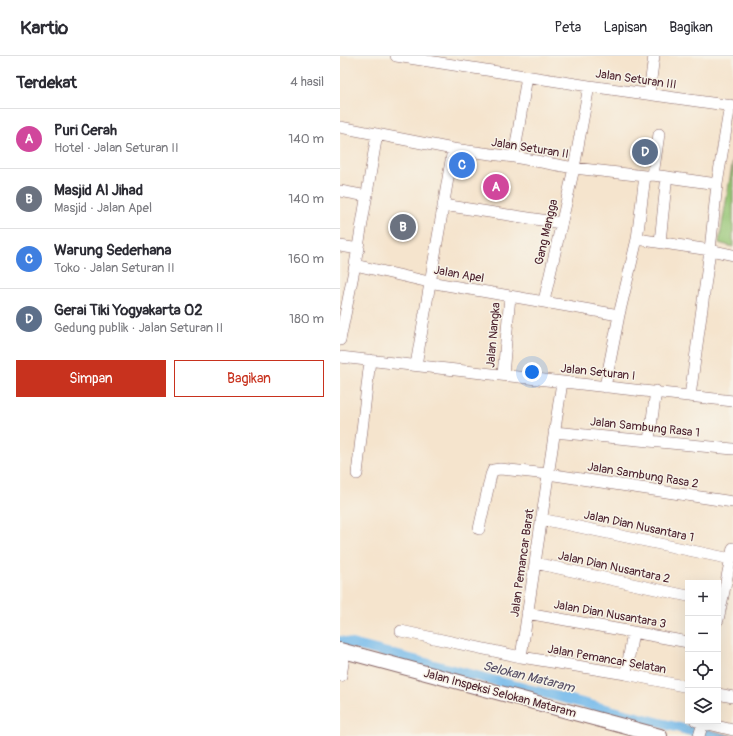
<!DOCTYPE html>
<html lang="id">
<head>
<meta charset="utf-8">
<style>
	:root { --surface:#fff; --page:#f2f2f3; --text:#2b2b33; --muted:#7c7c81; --line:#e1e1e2; --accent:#c8321e }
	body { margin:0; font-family:Pangolin,sans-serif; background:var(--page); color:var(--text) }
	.controls { position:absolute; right:12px; bottom:12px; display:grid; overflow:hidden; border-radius:0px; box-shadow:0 4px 16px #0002 }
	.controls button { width:36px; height:36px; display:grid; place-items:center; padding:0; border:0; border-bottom:1px solid var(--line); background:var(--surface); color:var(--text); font:20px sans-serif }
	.you { position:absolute; left:192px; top:316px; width:14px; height:14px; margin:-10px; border:3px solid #fff; border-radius:50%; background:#1a73e8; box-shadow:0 0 0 6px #1a73e833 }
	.badge { display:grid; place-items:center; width:26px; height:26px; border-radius:50%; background:var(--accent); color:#fff; font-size:13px; font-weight:700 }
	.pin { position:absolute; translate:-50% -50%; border:2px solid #fff; box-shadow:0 1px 4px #0006 }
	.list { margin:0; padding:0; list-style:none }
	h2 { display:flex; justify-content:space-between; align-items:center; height:52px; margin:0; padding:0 16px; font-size:17px }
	h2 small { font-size:13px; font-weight:400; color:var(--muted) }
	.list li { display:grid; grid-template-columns:26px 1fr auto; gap:12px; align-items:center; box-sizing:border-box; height:60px; padding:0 16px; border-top:1px solid var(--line) }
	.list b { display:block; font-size:15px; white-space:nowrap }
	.list p { margin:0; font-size:13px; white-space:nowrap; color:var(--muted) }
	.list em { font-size:13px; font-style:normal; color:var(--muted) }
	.actions { display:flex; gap:8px; padding:12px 16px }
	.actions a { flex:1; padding:9px 0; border:1px solid var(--accent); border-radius:0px; text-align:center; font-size:14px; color:var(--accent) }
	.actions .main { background:var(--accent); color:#fff }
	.icon { flex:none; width:22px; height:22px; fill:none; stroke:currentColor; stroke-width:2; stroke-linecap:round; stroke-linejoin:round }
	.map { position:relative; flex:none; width:393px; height:680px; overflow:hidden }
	header { display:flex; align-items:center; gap:24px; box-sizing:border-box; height:56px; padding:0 20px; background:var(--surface); border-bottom:1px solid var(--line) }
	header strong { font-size:19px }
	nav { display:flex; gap:22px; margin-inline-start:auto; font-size:14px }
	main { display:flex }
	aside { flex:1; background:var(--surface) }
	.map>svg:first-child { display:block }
	.green { fill:#95c575; stroke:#707250 }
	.water { fill:#75baeb; stroke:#606c8b }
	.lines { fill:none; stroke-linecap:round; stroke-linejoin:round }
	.canal { stroke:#75baeb; stroke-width:10 }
	.minor-casing { stroke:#866464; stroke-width:12 }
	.major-casing { stroke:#866464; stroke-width:16 }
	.minor { stroke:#fff; stroke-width:11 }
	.major { stroke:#fff; stroke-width:14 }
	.labels { text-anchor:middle; stroke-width:3; stroke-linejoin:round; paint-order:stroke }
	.street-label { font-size:12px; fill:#4a1f2b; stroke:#f7f3e8 }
	.water-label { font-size:13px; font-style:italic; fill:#574e65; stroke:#f7f3e8 }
</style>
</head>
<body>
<header>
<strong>Kartio</strong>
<nav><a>Peta</a><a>Lapisan</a><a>Bagikan</a></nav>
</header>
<main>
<aside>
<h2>Terdekat<small>4 hasil</small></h2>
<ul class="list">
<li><span class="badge" style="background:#d1479c">A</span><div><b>Puri Cerah</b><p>Hotel · Jalan Seturan II</p></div><em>140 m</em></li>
<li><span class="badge" style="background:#6b7280">B</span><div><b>Masjid Al Jihad</b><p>Masjid · Jalan Apel</p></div><em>140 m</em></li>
<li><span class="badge" style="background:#3f7fe0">C</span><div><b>Warung Sederhana</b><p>Toko · Jalan Seturan II</p></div><em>160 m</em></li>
<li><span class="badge" style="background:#5c6f8a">D</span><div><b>Gerai Tiki Yogyakarta 02</b><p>Gedung publik · Jalan Seturan II</p></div><em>180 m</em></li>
</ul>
<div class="actions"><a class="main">Simpan</a><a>Bagikan</a></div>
</aside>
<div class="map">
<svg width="393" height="680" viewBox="0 0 393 680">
	<rect width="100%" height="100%" fill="#f7f3e8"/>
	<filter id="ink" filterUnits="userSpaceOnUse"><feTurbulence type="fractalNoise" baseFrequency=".025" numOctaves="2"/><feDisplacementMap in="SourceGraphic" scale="8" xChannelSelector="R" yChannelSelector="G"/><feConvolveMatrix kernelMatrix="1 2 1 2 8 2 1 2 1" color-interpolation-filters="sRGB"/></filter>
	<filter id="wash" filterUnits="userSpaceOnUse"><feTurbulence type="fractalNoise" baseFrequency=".012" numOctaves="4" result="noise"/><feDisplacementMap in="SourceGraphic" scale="16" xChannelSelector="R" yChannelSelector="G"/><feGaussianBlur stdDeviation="0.9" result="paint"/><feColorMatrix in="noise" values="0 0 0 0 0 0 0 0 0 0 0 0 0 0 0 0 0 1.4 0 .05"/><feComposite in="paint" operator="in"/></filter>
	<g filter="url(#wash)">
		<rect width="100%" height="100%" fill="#f5e4cd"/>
		<path class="green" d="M393,104v87l-14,-4z"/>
		<path class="water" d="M366,673l27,7h-29z"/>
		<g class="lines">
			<path class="canal" d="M0,585l371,95"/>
		</g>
	</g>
	<g filter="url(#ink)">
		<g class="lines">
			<defs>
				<path id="minor" d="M56,0l193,30 144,20
					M309,38l5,-38
					M0,71l113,22 61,8 60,11 71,8 8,-1 64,9
					M37,78l-22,131 74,17 190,33 -14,72
					M174,101l13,-81
					M313,119l6,-41
					M0,135l27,5
					M103,149l118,18
					M297,183l73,11 23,5
					M320,186l6,-58
					M0,190l19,3
					M204,245l30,-133 15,-82
					M279,259l18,-76 8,-63
					M0,284l15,-75
					M0,301l393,44
					M76,309l37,-216
					M163,319l7,-79
					M350,340l20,-146 7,-66 13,-79
					M214,376l179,17
					M309,384l7,-49
					M17,418l13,-114
					M201,463l190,40
					M139,473l12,-54 2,-5 7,-1 48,5 185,28
					M195,507l153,33
					M187,557l161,29
					M378,564l15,-72
					M61,575l120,26 105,17 62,13
					M181,601l41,-275
					M286,618l7,-42
					M1,620l4,-25
					M378,638l15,3
					M356,665l37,9
					M359,680l4,-13"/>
				<path id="major" d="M0,594l320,86"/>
			</defs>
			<use href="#minor" class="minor-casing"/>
			<use href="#major" class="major-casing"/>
			<use href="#minor" class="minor"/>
			<use href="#major" class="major"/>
		</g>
	</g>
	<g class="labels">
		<g class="street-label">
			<text transform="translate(296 23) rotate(8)" y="4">Jalan Seturan III</text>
			<text transform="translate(190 92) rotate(9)" y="4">Jalan Seturan II</text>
			<text transform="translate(206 176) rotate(-77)" y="4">Gang Mangga</text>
			<text transform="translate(119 218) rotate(10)" y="4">Jalan Apel</text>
			<text transform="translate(153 279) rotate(-85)" y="4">Jalan Nangka</text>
			<text transform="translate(258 316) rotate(6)" y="4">Jalan Seturan I</text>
			<text transform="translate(305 371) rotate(6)" y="4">Jalan Sambung Rasa 1</text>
			<text transform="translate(303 419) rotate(9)" y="4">Jalan Sambung Rasa 2</text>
			<text transform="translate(299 470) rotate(12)" y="4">Jalan Dian Nusantara 1</text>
			<text transform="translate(182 507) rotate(-82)" y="4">Jalan Pemancar Barat</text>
			<text transform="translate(274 511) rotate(12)" y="4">Jalan Dian Nusantara 2</text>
			<text transform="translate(270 558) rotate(10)" y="4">Jalan Dian Nusantara 3</text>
			<text transform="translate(267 603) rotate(10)" y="4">Jalan Pemancar Selatan</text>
			<text transform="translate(160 637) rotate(15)" y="4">Jalan Inspeksi Selokan Mataram</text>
		</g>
		<g class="water-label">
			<text transform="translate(189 620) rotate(14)" y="5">Selokan Mataram</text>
		</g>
	</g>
</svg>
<div class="controls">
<button>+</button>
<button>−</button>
<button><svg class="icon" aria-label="locate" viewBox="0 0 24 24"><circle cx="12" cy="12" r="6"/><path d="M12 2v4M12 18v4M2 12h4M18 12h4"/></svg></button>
<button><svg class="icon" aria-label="layers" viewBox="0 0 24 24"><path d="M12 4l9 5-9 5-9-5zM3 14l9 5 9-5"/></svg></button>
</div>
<div class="you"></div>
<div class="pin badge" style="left:156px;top:131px;background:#d1479c">A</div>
<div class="pin badge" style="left:63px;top:171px;background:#6b7280">B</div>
<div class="pin badge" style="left:122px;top:109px;background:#3f7fe0">C</div>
<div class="pin badge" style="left:305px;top:96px;background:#5c6f8a">D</div>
</div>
</main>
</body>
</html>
